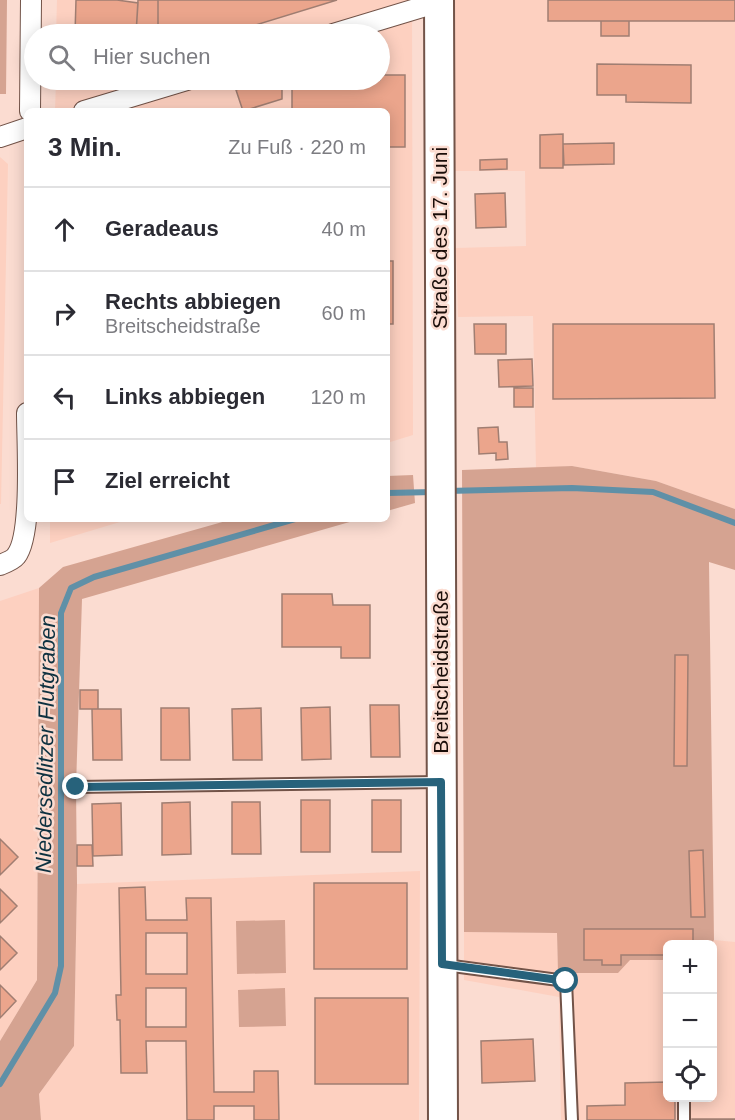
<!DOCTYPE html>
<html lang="de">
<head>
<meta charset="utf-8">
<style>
	:root { --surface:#fff; --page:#f7f7f7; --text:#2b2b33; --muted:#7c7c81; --line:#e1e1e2 }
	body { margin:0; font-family:Helvetica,sans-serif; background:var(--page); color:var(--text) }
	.controls { position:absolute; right:18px; bottom:18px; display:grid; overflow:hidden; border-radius:9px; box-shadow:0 3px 15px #0003 }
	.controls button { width:54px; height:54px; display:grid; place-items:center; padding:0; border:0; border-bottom:2px solid var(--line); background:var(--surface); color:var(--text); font:30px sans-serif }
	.stop { position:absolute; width:18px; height:18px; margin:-14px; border:4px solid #27627b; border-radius:50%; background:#fff }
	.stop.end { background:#27627b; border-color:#fff; box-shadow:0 2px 6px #0008 }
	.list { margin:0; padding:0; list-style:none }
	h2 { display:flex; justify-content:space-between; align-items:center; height:78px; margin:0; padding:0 24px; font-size:26px }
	h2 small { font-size:20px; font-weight:400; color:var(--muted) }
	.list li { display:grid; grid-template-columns:39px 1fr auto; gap:18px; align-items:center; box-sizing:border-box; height:84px; padding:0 24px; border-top:2px solid var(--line) }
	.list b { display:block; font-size:22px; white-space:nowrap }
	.list p { margin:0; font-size:20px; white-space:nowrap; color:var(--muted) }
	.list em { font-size:20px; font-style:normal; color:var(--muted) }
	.icon { flex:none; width:33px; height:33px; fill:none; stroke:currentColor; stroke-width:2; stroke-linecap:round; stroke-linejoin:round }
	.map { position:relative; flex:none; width:735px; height:1120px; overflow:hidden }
	.search { position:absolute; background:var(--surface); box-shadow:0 3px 15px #0003; left:24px; top:24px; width:366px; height:66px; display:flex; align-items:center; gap:15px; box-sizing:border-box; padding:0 21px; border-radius:33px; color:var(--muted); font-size:22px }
	.panel { position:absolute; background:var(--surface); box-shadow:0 3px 15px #0003; left:24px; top:108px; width:366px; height:414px; border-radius:9px }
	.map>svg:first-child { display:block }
	.built { fill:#fdd0c0 }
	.green { fill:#d5a391 }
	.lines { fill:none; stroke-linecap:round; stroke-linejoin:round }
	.stream { stroke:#5f90a7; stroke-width:6 }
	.building { fill:#eba58c; stroke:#a07e72; stroke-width:1.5; fill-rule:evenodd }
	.lane-casing { stroke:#725348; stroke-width:14 }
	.street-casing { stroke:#725348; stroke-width:22 }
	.secondary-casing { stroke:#725348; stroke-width:32 }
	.lane { stroke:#fff; stroke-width:10 }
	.street { stroke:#fff; stroke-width:20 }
	.secondary { stroke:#fff; stroke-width:28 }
	.route { stroke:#27627b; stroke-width:8 }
	.labels { text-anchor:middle; stroke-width:5; stroke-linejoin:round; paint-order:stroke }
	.street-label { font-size:21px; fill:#1a0d09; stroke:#fbdcd1 }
	.water-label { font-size:22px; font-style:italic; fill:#0d3140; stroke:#fbdcd1 }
</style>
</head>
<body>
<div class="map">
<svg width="735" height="1120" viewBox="0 0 735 1120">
	<rect width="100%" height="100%" fill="#fbdcd1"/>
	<path class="built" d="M57,0h355l1,435 -26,8v-332h-332l1,-31h324v-46h-324z
		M454,0h281v509l-79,-28 -84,-15 -36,3 -3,-153 -75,1 -2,-69 70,-2 -1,-75h-70z
		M0,157l8,7 -7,340h-1z
		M50,519h80l-80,24z
		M39,588l-2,392 -37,61v-440z
		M420,871l-1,249h-378l-2,-26 35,-48 3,-162z
		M464,932l93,1 1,39 72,-12h37l1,138h44l-1,-154 3,-4 21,2v178h-174l-2,-123 -95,-17z"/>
	<path class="green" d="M0,0h7l-1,94h-6z
		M572,466l84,15 79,28v61l-26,-8 5,378 -3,4h-43l-1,16h-37l-12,13h-60l-1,-40 -93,-1 -2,-462z
		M413,475l2,28 -28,8v-35z
		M233,519h127l-278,80 -6,188 1,97 -3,162 -35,48 2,26h-41v-79l37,-61 2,-392 24,-21z
		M285,920l1,53 -49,1 -1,-53z
		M285,988l1,38 -47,1 -1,-37z"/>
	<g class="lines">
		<path class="stream" d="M447,491l125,-3 81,4 82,31
			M387,493l47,-1
			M0,1084l55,-91 6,-27v-353l10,-25 23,-11 201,-58"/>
	</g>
	<path class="building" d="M76,0h41l21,3 -2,31h-61z
		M138,0h20v34h-22z
		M158,0h179l-111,34h-68z
		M548,0h187v21h-187z
		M601,21h28v15h-28z
		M597,64l94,1v38l-65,-1v-7h-29z
		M380,75h25v72h-18v-36h-95v-31h88z
		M269,80h13v19l-39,12 -7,-21z
		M563,134v34h-23v-33z
		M614,143v21l-50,1 -1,-21z
		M507,159v10l-27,1v-10z
		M505,193l1,34 -30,1 -1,-34z
		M387,261h6v63h-6z
		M474,324h32v30h-31z
		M553,324h161l1,74 -162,1z
		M532,359l1,27 -34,1 -1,-27z
		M514,388h19v19h-19z
		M498,427l1,15h8l1,17 -12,1v-7l-17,1 -1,-26z
		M282,594h50l1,11h37v53h-29v-11h-59z
		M675,655h13l-1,111h-13z
		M80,690h18v19h-18z
		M370,705h29l1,52h-29z
		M330,707l1,52 -29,1 -1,-52z
		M161,708h28l1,52h-29z
		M261,708l1,52h-29l-1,-51z
		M92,709h29l1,51h-29z
		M301,800h29v52h-29z
		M372,800h29v52h-29z
		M190,802l1,52 -29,1v-52z
		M232,802h28l1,52h-29z
		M121,803l1,52 -29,1 -1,-52z
		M0,839l18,18 -18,18z
		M77,845h15l1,21h-16z
		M703,850l2,67h-14l-2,-66z
		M314,883h93v86h-93z
		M145,887l1,33h41l-1,-22h25l3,194h40v-21h24l1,49h-25v-14h-40v14h-27l-1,-79h-40l1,32h-26l-1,-53h-3l-1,-25h5l-2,-107zM146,933h41v41h-41zM146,988h40v39h-40z
		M0,889l17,17 -17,17z
		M584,929h109v15h-25v11h-47v10h-19v-5h-18z
		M0,936l17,17 -17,17z
		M0,985l16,16 -16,17z
		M315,998h93v86h-93z
		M533,1039l2,42 -53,2 -1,-42z
		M668,1082v16h7v22h-88v-14l38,-1v-22z
		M692,1119h43v1h-43z"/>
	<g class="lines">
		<defs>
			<path id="lane" d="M76,787l364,-5
				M445,965l121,16 6,139
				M684,1098v22"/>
			<path id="street" d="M333,34l106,-32
				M30,111l1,-111
				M84,111l103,-31
				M0,137l27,-9
				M0,565c5,-2 13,-5 16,-9 17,-21 11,-114 11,-143"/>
			<path id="secondary" d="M439,0l4,1120"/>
		</defs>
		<use href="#lane" class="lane-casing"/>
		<use href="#street" class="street-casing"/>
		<use href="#secondary" class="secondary-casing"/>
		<use href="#lane" class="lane"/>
		<use href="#street" class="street"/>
		<use href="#secondary" class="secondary"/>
	</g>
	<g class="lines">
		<path class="route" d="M76,787l365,-5 1,182 124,17"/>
	</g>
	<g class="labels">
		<g class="street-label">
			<text transform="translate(440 238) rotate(-90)" y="7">Straße des 17. Juni</text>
			<text transform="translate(441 672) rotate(-90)" y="7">Breitscheidstraße</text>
		</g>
		<g class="water-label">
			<text transform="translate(45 744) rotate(-89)" y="8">Niedersedlitzer Flutgraben</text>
		</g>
	</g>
</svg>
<div class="controls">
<button>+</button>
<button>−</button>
<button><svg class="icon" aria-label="locate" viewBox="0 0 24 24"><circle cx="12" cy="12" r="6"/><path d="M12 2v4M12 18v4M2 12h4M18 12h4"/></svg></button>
</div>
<div class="stop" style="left:566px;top:981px"></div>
<div class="stop end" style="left:76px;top:787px"></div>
<div class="search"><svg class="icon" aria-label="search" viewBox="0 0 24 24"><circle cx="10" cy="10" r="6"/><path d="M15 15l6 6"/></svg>Hier suchen</div>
<section class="panel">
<h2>3 Min.<small>Zu Fuß · 220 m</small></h2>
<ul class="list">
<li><svg class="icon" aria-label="ahead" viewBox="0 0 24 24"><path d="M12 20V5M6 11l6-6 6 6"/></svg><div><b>Geradeaus</b></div><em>40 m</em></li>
<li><svg class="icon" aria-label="right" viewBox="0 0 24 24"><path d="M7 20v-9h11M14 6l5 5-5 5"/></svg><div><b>Rechts abbiegen</b><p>Breitscheidstraße</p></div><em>60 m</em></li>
<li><svg class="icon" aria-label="left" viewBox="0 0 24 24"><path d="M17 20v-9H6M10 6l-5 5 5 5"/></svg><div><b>Links abbiegen</b></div><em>120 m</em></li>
<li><svg class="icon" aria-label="arrive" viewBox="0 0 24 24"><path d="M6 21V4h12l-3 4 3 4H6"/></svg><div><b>Ziel erreicht</b></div></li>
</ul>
</section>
</div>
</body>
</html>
